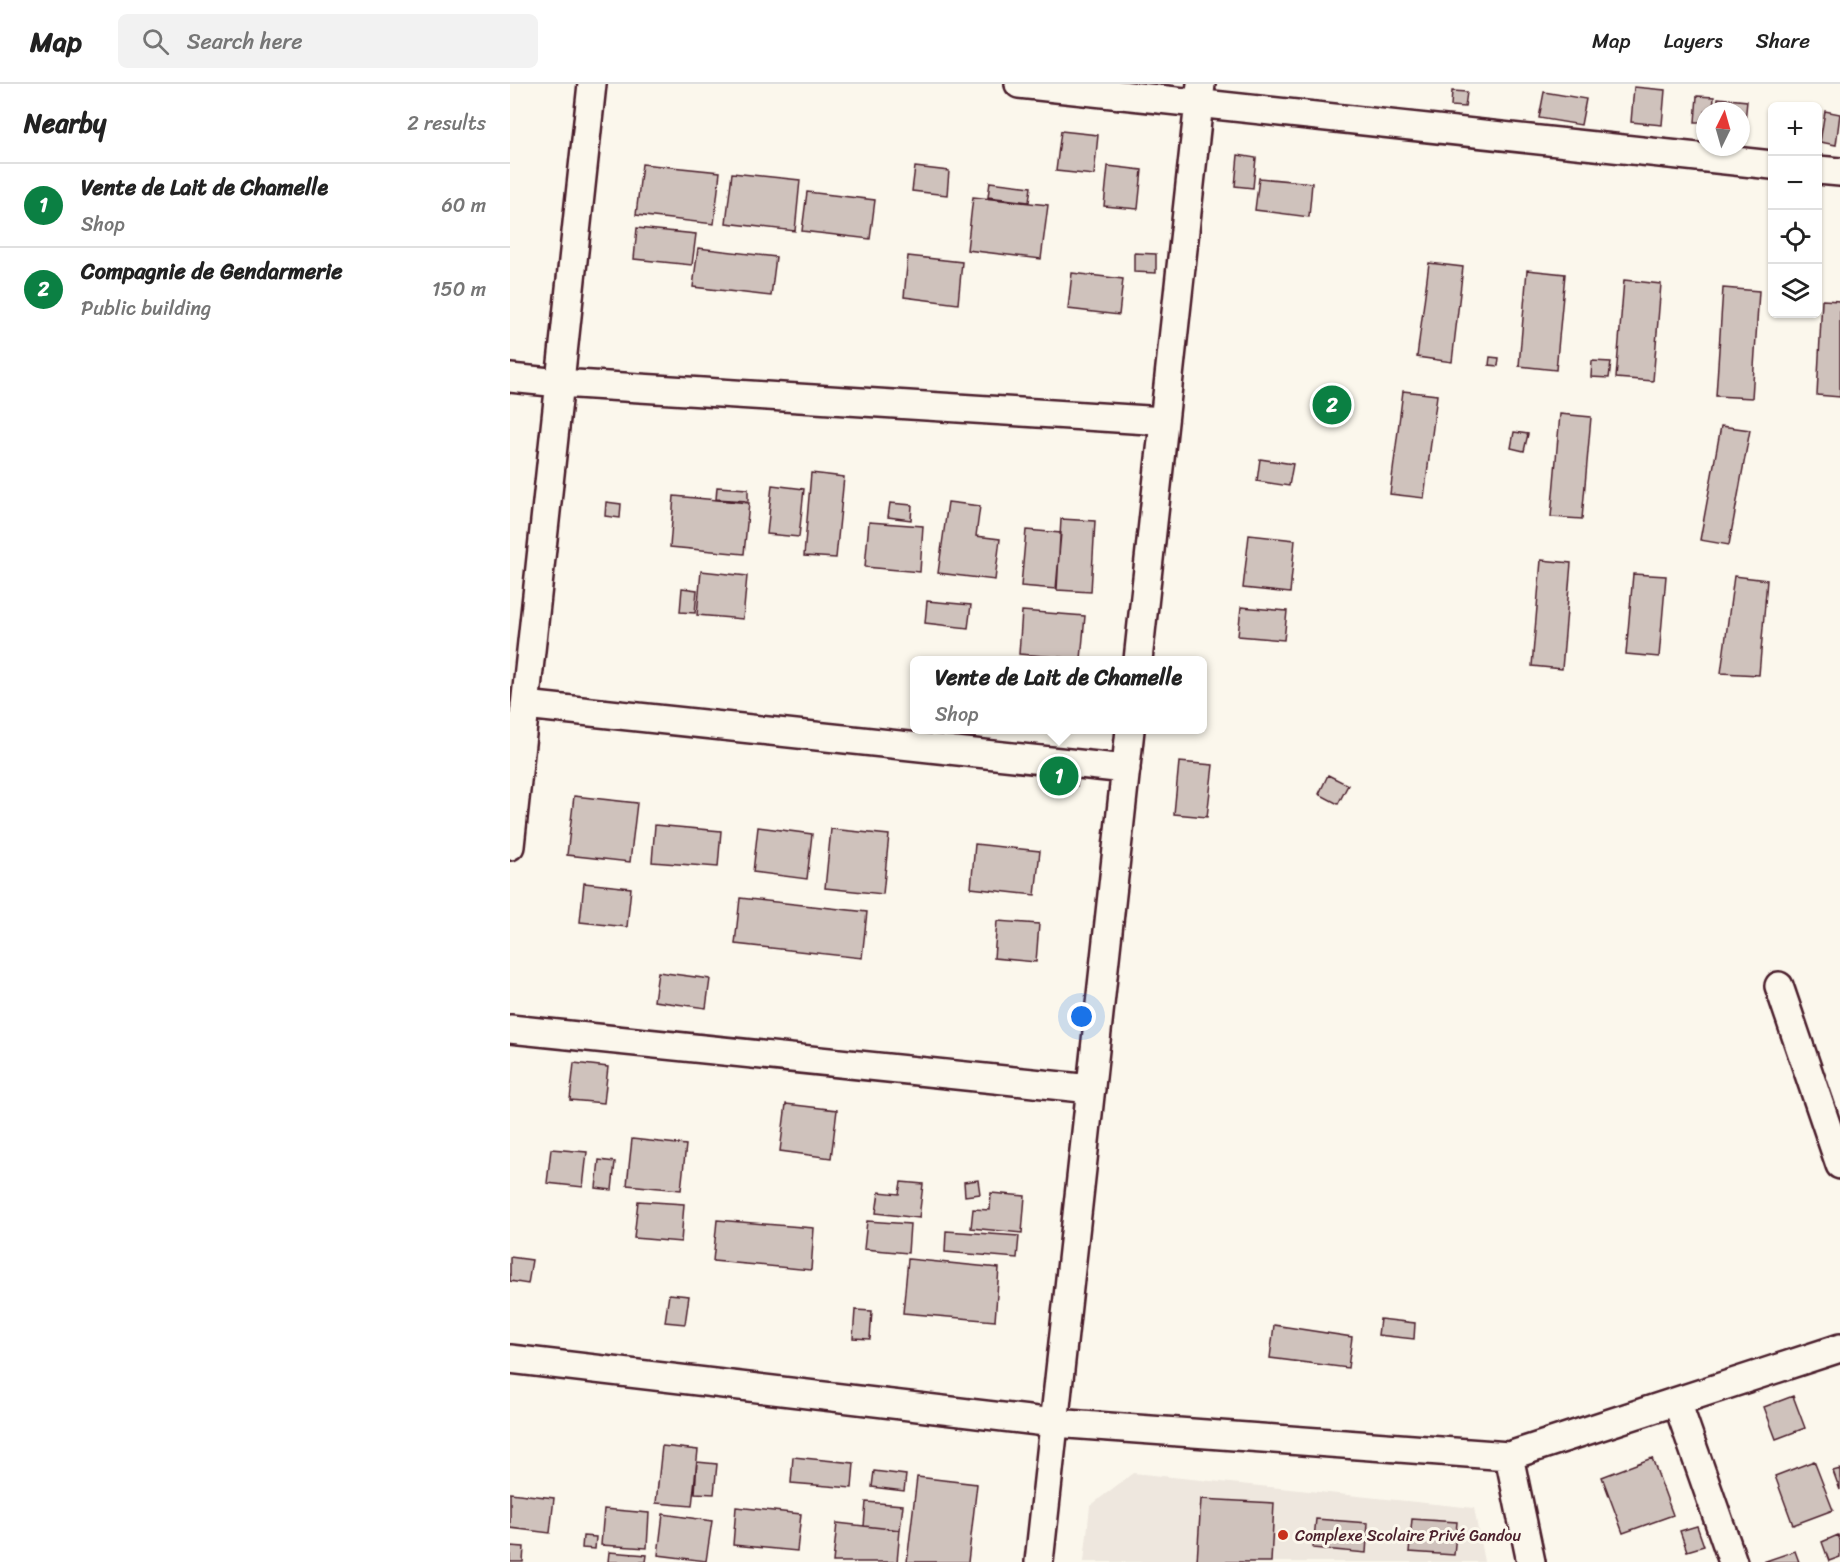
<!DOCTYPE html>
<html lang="en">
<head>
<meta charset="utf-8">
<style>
	:root { --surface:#fff; --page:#f2f2f2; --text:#222; --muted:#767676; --line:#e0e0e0; --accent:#0b8043 }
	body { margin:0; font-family:Sriracha,sans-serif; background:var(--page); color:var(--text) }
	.controls { position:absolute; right:18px; top:18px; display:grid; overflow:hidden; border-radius:9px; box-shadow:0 2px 4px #0004 }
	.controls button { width:54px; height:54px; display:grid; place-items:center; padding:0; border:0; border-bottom:2px solid var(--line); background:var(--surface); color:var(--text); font:30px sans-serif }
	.compass { position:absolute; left:1186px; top:18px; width:54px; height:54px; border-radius:50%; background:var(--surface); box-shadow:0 2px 4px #0004; rotate:5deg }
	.you { position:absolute; left:572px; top:933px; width:21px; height:21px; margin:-15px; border:4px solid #fff; border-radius:50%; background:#1a73e8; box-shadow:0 0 0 9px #1a73e833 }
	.badge { display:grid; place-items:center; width:39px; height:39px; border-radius:50%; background:var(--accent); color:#fff; font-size:20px; font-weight:700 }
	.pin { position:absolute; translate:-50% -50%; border:3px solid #fff; box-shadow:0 2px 6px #0006 }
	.popup { position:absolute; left:400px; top:572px; width:297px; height:78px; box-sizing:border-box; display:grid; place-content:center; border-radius:9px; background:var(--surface); filter:drop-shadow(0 2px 4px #0005); font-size:20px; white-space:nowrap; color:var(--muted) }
	.popup b { font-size:22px; color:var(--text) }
	.popup::after { content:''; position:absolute; left:50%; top:100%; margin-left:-12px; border:12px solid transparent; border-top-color:var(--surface) }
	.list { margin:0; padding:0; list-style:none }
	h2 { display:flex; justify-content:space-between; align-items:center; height:78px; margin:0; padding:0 24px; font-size:26px }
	h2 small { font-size:20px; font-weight:400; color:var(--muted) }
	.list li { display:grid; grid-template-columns:39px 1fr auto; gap:18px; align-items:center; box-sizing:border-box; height:84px; padding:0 24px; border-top:2px solid var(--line) }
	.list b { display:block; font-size:22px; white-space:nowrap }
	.list p { margin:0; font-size:20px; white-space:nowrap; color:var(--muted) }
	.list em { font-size:20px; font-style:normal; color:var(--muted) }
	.icon { flex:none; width:33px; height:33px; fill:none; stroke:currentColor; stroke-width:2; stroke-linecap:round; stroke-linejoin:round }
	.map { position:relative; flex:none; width:1330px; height:1478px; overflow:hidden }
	header { display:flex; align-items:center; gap:36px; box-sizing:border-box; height:84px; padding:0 30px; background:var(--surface); border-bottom:2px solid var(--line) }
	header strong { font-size:28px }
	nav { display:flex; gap:33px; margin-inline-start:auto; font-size:21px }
	.search { width:420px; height:54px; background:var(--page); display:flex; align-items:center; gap:15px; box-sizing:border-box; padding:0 21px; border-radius:9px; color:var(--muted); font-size:22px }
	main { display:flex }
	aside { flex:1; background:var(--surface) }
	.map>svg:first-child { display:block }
	.built { fill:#eee7de }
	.building { fill:#cfc2bc; stroke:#4a1f2b; stroke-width:1.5 }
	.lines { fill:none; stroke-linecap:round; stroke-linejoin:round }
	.street-casing { stroke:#4a1f2b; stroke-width:32 }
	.street { stroke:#fbf7ec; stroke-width:27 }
	.poi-dot { fill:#c8321e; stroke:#fbf7ec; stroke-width:2 }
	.labels { text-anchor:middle; stroke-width:6; stroke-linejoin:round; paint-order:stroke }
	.poi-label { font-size:16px; fill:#4a1f2b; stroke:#fbf7ec; text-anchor:start }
</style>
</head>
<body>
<header>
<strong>Map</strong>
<div class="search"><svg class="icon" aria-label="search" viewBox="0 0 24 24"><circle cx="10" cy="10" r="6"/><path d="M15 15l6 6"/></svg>Search here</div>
<nav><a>Map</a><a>Layers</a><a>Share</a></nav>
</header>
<main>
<aside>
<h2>Nearby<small>2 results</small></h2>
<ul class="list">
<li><span class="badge">1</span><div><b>Vente de Lait de Chamelle</b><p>Shop</p></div><em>60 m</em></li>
<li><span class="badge">2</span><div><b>Compagnie de Gendarmerie</b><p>Public building</p></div><em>150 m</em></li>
</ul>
</aside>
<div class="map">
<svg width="1330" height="1478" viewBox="0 0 1330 1478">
	<rect width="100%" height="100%" fill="#fbf7ec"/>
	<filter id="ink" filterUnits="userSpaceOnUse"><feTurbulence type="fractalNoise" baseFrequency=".0167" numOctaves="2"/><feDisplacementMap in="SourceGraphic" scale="12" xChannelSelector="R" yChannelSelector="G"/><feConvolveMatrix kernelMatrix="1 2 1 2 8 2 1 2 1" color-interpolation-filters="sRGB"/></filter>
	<g filter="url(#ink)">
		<path class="built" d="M623,1389l341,35 10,54h-400l6,-56z"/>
		<path class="building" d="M1124,3l31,3 -3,35 -31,-3z
			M942,7l15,1 -2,15 -14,-1z
			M1034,8l42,7 -5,26 -42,-7z
			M1187,12l17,1 -1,14h-8v11h-10z
			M1208,14l29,3 -3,31h-3v-21h-24z
			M1315,27l15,3 -4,31 -16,-3z
			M551,47l37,4 -4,40 -38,-4z
			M728,71l18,3 -3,30 -18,-2z
			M132,80l78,8 -6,52 -78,-9z
			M598,82l34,4 -4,39 -34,-3z
			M405,83l34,4 -2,24 -35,-4z
			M222,89l68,7 -5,51 -69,-8z
			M749,94l53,5 -3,34 -54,-7z
			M480,98l41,5 -2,15 -41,-5z
			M297,108l68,8 -5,39 -68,-8z
			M463,113l75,8 -7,54 -74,-9z
			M127,144l59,6 -4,31 -58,-6z
			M188,164l78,9 -5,39 -78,-9z
			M624,169l22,1v19l-22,-1z
			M398,172l54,6 -4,42 -54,-7z
			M919,179l34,4 -11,95 -35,-5z
			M1017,186l38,4 -9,96 -37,-4z
			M562,189l51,6 -4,36 -51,-6z
			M1114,196l37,4 -8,97 -37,-3z
			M1213,204l36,3 -7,107 -36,-2z
			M1312,216l18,1v96l-23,-2z
			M980,273l9,1 -1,8 -9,-1z
			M1082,277l19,1 -2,16 -18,-1z
			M893,307l34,4 -13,103 -34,-4z
			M1050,330l31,3 -9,102 -31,-2z
			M1211,342l29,4 -21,115 -29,-5z
			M1004,348l14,2 -4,17 -13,-3z
			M750,375l33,5 -4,22 -32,-5z
			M301,389l33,4 -8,81 -32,-2z
			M262,401l32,4 -5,48 -32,-3z
			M207,403l31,2v12l-32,-2z
			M164,412l75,7 -5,51 -74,-7z
			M96,418l15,2 -1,14 -15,-2z
			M438,418l32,4 -4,30 24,3 -5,41 -57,-7z
			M380,419l22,2 -1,15 -23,-3z
			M551,435l34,2 -4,71 -34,-2z
			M359,438l54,4 -3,46 -55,-5z
			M516,446l35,3 -5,56 -35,-3z
			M739,451l46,5 -5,53 -47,-5z
			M1031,476l30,3 -9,106 -30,-3z
			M191,487l46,5 -4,43 -46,-4z
			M1123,490l33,2 -7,81 -33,-3z
			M1224,492l33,4 -8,95 -38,-2z
			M172,504l15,2 -2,23 -15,-1z
			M417,517l44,4 -3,23 -43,-5z
			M731,523l46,4 -3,29 -46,-4z
			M512,527l63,5 -4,43 -62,-5z
			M669,678l34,3 -6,52 -33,-3z
			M530,686l39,3 -2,13 -38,-3z
			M818,691l20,10 -10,19 -19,-10z
			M64,712l63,7 -7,59 -63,-7z
			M145,741l66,6 -3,36 -66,-5z
			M248,743l54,7 -5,45 -54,-7z
			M321,745l58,6 -6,59 -58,-6z
			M465,760l65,7 -5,44 -64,-7z
			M74,799l47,5 -4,39 -47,-5z
			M230,814l127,14 -5,46 -127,-14z
			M487,837l42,3 -3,38 -42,-4z
			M148,888l52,7 -4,29 -52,-7z
			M64,979l34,4 -4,36 -34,-3z
			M276,1020l51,6 -6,48 -51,-7z
			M122,1055l54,6 -5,45 -54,-5z
			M41,1065l36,3 -4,35 -36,-4z
			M89,1076l16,2 -3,28 -16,-2z
			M468,1096l2,14 -15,2 -1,-14z
			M391,1098l22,2 -4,34 -43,-5 3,-21 20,2z
			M481,1109l34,3 -3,37 -51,-5 2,-19 17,1z
			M128,1117l46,3 -3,38 -47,-4z
			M207,1136l97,8 -3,42 -98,-9z
			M357,1137l43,3 -2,29 -44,-4z
			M436,1147l73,5 -2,22 -72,-6z
			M0,1173l22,3 -4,24 -18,-3z
			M398,1175l91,9 -4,53 -92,-8z
			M159,1210l20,2 -4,28 -20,-2z
			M345,1226l17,1 -2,28 -17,-1z
			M870,1235l35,4 -1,16 -36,-4z
			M764,1241l78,12 -4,31 -78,-10z
			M1283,1312l12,32 -29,11 -12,-32z
			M152,1362l36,4 -6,56 -36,-3z
			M283,1373l61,6 -2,25 -61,-5z
			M1142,1374l21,57 -50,18 -21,-56z
			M1304,1377l19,49 -40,15 -18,-49z
			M187,1378l20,2 -3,30 -19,-1z
			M1330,1385v21l-7,-19z
			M364,1387l32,4 -2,16 -32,-4z
			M407,1393l60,7 -9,78h-61z
			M0,1409l44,5 -4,35 -40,-5z
			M691,1415l73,4 -3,59h-74z
			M356,1418l37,3 -3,25 -36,-4z
			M226,1423l65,7 -4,37 -64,-6z
			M94,1425l45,4 -2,35 -46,-3z
			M153,1430l49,7 -6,40 -48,-6z
			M806,1435l52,4 -2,30 -53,-5z
			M902,1435l45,3 -3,33 -45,-3z
			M327,1439l63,7 -3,32h-64z
			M1187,1442l7,20 -17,5 -7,-20z
			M1328,1451l2,5v17l-11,4 -7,-19z
			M73,1452l13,1 -1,12 -13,-1z
			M0,1462l14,1 -1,15h-13z
			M1285,1467l4,11h-36z
			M99,1468l38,3 -1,7h-38z"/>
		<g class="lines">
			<defs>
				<path id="street" d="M509,0l753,81
					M1308,86l22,2
					M0,294l50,5 604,38
					M628,576l63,-576
					M15,621l601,64
					M0,762l82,-762
					M1269,902l61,179
					M0,945l581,60
					M0,1275l544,64 455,33 331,-108
					M1167,1318l56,160
					M999,1372l22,106
					M529,1478l91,-832"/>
			</defs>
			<use href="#street" class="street-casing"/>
			<use href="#street" class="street"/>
		</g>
	</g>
	<circle class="poi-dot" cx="773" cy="1451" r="6"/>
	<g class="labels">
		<g class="poi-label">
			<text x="785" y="1457">Complexe Scolaire Privé Gandou</text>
		</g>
	</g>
</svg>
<div class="controls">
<button>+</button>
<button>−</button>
<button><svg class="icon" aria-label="locate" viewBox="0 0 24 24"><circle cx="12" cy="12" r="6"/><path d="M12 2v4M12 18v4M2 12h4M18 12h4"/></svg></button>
<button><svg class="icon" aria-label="layers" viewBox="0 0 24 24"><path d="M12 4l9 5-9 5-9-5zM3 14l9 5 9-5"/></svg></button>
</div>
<svg class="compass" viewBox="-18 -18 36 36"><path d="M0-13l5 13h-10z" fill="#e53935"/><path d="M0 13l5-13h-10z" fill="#767676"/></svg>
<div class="you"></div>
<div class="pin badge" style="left:549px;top:692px">1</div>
<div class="popup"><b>Vente de Lait de Chamelle</b>Shop</div>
<div class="pin badge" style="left:822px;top:321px">2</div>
</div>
</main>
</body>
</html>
